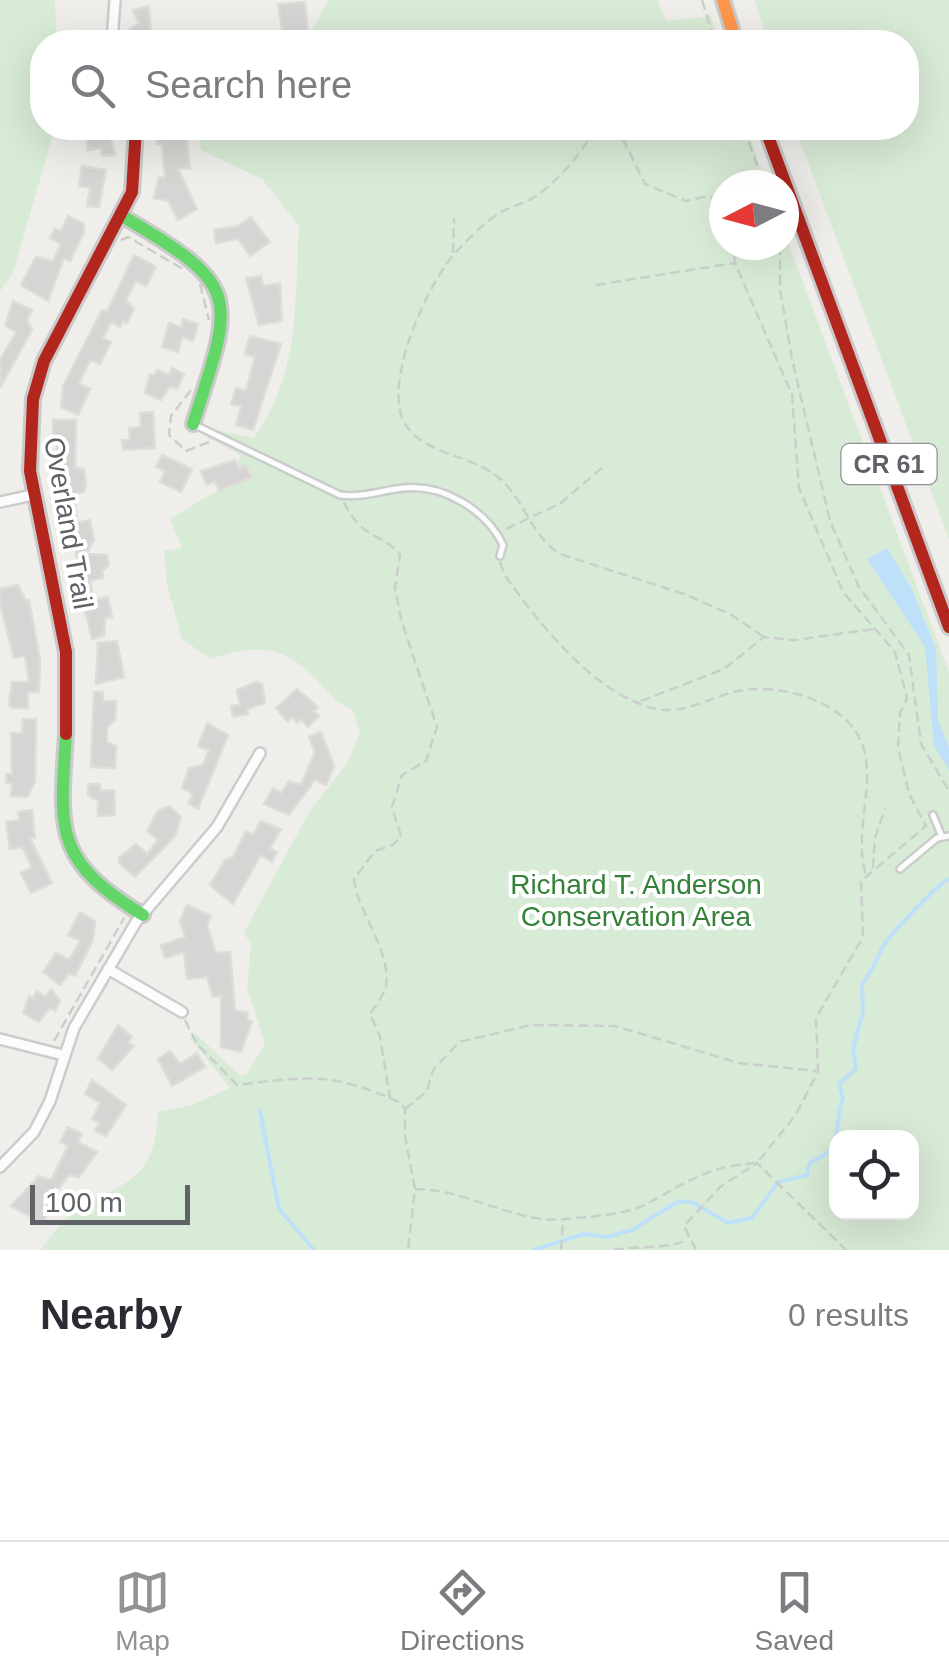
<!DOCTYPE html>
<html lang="en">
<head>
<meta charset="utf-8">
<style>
	:root { --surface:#fff; --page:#f2f2f3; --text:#2b2b33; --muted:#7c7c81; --line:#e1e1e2; --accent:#919496 }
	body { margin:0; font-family:Helvetica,sans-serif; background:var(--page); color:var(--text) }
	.controls { position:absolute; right:30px; bottom:30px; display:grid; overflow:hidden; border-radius:20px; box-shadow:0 10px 40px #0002 }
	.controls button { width:90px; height:90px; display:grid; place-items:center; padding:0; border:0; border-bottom:2px solid var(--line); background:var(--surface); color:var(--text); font:50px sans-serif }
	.compass { position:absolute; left:709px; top:170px; width:90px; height:90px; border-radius:50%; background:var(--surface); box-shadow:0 10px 40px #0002; rotate:264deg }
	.scale { position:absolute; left:30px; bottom:25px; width:160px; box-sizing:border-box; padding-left:10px; border:5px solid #5f6368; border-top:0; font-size:28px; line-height:35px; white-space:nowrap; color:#5f6368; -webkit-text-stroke:8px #fff; paint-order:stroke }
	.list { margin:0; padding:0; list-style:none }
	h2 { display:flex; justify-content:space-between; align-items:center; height:130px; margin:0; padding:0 40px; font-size:42px }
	h2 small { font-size:32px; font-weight:400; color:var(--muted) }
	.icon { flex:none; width:55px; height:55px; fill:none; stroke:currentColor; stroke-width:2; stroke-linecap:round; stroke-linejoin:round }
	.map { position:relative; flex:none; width:949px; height:1250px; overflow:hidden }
	.search { position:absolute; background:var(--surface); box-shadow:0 10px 40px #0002; left:30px; right:30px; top:30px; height:110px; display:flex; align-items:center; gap:25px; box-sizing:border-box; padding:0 35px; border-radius:40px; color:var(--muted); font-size:38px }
	.sheet { height:290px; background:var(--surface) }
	nav { display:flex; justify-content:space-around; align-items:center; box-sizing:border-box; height:140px; border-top:2px solid var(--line); background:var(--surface); font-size:28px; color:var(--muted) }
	nav a { display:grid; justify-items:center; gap:5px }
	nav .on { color:var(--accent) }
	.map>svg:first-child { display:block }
	.green { fill:#d8ebd6; fill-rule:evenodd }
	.water { fill:#bfe0f9 }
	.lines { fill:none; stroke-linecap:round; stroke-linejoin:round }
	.stream { stroke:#bfe0f9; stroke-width:4 }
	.building { fill:#d6d5d3; stroke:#deddd9; stroke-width:2.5 }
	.lane-casing { stroke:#cbcccc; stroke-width:10 }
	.street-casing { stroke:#cbcccc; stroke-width:14 }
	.fast-casing { stroke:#cacacb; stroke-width:18 }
	.slow-casing { stroke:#cacacb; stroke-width:18 }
	.jam-casing { stroke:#cacacb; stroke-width:18 }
	.path { stroke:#cacfcc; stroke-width:2.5; stroke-dasharray:10 5; stroke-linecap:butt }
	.lane { stroke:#fdfcfc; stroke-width:5 }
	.street { stroke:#fdfcfc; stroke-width:9 }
	.fast { stroke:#63d668; stroke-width:12 }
	.slow { stroke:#ff974d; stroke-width:12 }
	.jam { stroke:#b3261e; stroke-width:12 }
	.labels { text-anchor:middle; stroke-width:8; stroke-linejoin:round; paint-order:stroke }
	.shield { fill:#fff; stroke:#8f9295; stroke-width:2.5 }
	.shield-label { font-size:25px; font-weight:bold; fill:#5f6368 }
	.street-label { font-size:28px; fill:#5f6368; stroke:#fff }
	.park-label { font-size:28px; fill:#348238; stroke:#fff }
</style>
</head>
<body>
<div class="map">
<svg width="949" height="1250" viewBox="0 0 949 1250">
	<rect width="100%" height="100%" fill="#efeeea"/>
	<path class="green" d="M0,0h55l2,42h-15v86h13l-42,145 -13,18z
		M329,0h328l9,21 45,-5 8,26h-414z
		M755,0h194v539l-154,-411h111v-86h-138z
		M199,128h548l19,57h-42v60h60v-13l165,440v578h-909c10,-12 20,-27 32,-36 53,-36 82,-28 86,-102l34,-7 38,-17 -40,-50 6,-4 44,42 7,-2 18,-30 -18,-56 4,-43 -7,-13 67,-123 37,-47 12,-29 -8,-24c-17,-6 -25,-19 -37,-31 -33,-34 -62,-33 -104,-19l-29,-20 -15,-55 -3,-33 18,-3 -12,-29 50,-30 22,-33 -34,-18 3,-9 43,9c47,-68 40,-132 45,-212l-37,-47 -61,-29zM836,1138h76v74h-76z"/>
	<path class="water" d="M887,548l24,39 25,62 2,71 11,27v23l-15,-24 -9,-99 -58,-88z"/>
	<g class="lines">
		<path class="stream" d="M260,1111l19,98 35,41
			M534,1250l50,-16 23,3 25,-7 47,-29 15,2 34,20 24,-5 26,-36 29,-7 2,-11c7,-6 14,-6 20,-13 12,-15 6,-34 14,-53l-4,-14 17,-15 -3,-19 10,-39 -1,-27c14,-17 15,-30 24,-42 8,-11 54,-60 63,-63"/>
	</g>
	<path class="building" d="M305,2l4,40h-37l11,-7 -5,-31z
		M149,6l2,36h-19l-3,-13 10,-6 -6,-13z
		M86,128h22l7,27 -13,1 -1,-8 -13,2z
		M186,129l4,39 -12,1 19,40 -19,11 -10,-19 -14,-3 5,-21 6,1 -3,-34h-5l-1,-12z
		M82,166l24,4 -7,37 -12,-1 3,-18 -11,-2z
		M68,216l16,8v8l-14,29 -6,-3 -16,43 -27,-16 15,-28 17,4 8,-17 -11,-6 5,-9 6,2z
		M251,217l19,25 -20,14 -12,-17 -22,4 -2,-13 24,-4z
		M134,255l22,12 -10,19 -10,-5 -10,19 8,9 -7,14 -4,-2 -3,6 -9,-5 -8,16 8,4 -11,22 -10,-4 -11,24 11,5 -12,26 -17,-8 2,-21 39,-76 5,2z
		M261,276l2,10 17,-3 2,38 -23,4 -13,-47z
		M13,301l19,9 -5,10 5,10 -32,58v-28l16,-28 -11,-6z
		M183,319l15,5 -5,17 -11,-4 -4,15 -16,-5 7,-24 12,4z
		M250,336l31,8 -28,86 -17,-5 5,-19 -10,-2 5,-16 10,3 9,-34 -10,-3z
		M172,368l12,6 -7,15 -7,-3 -9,14 -16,-7 5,-19 4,2 3,-6 12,5z
		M153,412l2,36 -32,2 -1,-10h8l-1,-12 12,-1 -1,-14z
		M53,420h23l-1,47 9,2 2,15 -2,8 -10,2 3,29 13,-3 4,20 -8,14 21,1 2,10 -7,6 1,7 -13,3 4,19 14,-3 4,20 -7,1 -1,18 -12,3 -11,-45 -6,-47 -16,-56 5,-1 1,-10 -4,-23h-4v-19h-4z
		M162,455l30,14 -11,23 -21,-10 5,-11 -9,-4z
		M235,460l4,8 7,-3 6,12 -33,14 -4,-10 -8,4 -6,-14z
		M18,585l8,16 3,-1 11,60 -1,32h-11v16h-17l-2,-5 3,-21h17l-4,-26 -11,2 -14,-55v-14z
		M117,641l7,36 -28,7 2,-41z
		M256,682l6,2 3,19 -18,6 1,5 -15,3 -2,-11 9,-1 -3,-15z
		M297,689l21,18 -4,4 5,5 -11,11 -7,-8 -4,4 -5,-6 -4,5 -12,-14z
		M94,692h9v9h13l-1,19 -8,8v14l9,4 -1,22 -24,-1z
		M23,719h13l-1,63 -8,15 -16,-1 1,-12 -6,-1v-9h6l-1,-41h11z
		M207,723l21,12 -30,74 -10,-6 5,-9 -11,-6 7,-20 14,-3 6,-15 -11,-4z
		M321,732l13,34 -8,19 -11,-5 -26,35 -25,-11 9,-16 8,5 8,-12 12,4 14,-33 -6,-15z
		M88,784h12v7l14,-1 1,25 -17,1v-15l-10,-6z
		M169,806l12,11 -6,19 -40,41 -16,-14v-5l17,-14 11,10 11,-14 -11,-9 11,-20z
		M32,810l3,28h-5l22,45 -21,10 -10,-20 11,-6 -10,-20 -12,2 -4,-27 13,-2 -1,-8z
		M261,821l20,8 -11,19 7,4 -5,10 -11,-7 -28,49 -23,-19 15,-25 8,-3 13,-26 7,4z
		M187,905l24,11 -4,9 9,28 14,-1 5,58 13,3 -1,7 5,1 -11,31 -20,-5v-51l-8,1 -6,-20 -20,2 -3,-27 -19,6 -4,-13 24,-8 -5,-16z
		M80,912l15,9 -2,19 -18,36 -6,-3 -9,12 -17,-13 13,-19 13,7 11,-19 -12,-6z
		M51,989l9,12 -5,10 -5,-3 -11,14 -16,-9 6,-17 4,2 4,-7 9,6z
		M118,1025l14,12 -4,5 6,4 -22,24 -14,-12z
		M170,1051l10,13 17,-11 8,14 -33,19 -14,-27z
		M92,1080l34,25 -20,31 -11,-5 4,-8 -7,-4 8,-16 -15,-9z
		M68,1127l14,7 -4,8 19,10 -18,25 -10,-2 -28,38 5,4 -4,6 -31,-17 28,-30 12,4 17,-34 -8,-4z"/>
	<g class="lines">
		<defs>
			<path id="lane" d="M193,424l147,71c23,3 42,-5 64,-7 40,-4 83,23 99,57l-3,11
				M933,815l9,22
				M900,869l37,-31 12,-2"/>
			<path id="street" d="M112,42l3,-42
				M0,502l33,-7
				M108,969l74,43
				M0,1039l63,16
				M0,1167l34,-35 16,-31 24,-73 62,-106 81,-95 43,-74"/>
			<path id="fast" d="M122,216c122,71 112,80 71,208
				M66,734c-6,97 -13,126 77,181"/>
			<path id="slow" d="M723,0l13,42"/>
			<path id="jam" d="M765,128l184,499
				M66,734v-82l-36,-181 3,-72 11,-38 88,-169 4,-64"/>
		</defs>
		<use href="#lane" class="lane-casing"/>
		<use href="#street" class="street-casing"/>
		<use href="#fast" class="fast-casing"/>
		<use href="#slow" class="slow-casing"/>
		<use href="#jam" class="jam-casing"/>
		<path class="path" d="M702,0l13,42
			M595,128c-13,25 -35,51 -59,68 -10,7 -24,10 -35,16 -15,9 -33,27 -45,40 -29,32 -77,137 -49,175 22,29 66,28 92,51 27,23 31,57 61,76l124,40 46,20 34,23
			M612,128l10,9 23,47 41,17 22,-5 13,4 3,8
			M744,128l20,57
			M121,240l7,-3 55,32
			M780,245v44l12,70 38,162 29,66 50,68 12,89 28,47
			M453,253l1,-35
			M200,284l9,36
			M596,285l138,-22
			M191,390l-20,26 -2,19 17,16 23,-9
			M344,502c18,39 40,31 56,53l-5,32 6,32 36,108 -11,34 -24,14 -10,32 9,29 -8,9 -18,6 -21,28c4,35 37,70 32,107 -2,9 -11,21 -16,28l10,22 10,62
			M506,529l55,-26 43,-37
			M500,562l4,12c34,48 91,122 153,135 27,6 55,-13 81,-18 40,-8 103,8 122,48 19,41 -8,90 6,136
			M641,701l83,-32 40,-32 31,3 79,-11
			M873,868l2,-30 10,-30
			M185,1020l12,24 40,41c72,-9 96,-13 164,18l4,6v27l10,53 -7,61
			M54,1041l70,-123
			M405,1109l22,-18 6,-21 26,-28 72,-17 84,1 124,37 77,8
			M415,1189c53,0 99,35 150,30 23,-2 56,-4 77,-13 47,-23 59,-39 115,-43l38,-47 23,-44 -2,-54 47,-81 -2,-56 65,-55 -17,-32 -11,-47 2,-33 7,-16 -12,-46 -52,-60 -44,-104 -7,-93 -57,-132 -2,-18
			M561,1250l2,-29
			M614,1250c23,-5 53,0 73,-10
			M696,1250l-12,-24 36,-39 37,-24 89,87"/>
		<use href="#lane" class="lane"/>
		<use href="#street" class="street"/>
		<use href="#fast" class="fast"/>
		<use href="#slow" class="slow"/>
		<use href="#jam" class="jam"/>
	</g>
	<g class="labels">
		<rect class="shield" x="841.5" y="444" width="95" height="40" rx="8"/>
		<g class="shield-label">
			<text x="889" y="473">CR 61</text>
		</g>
		<g class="street-label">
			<text transform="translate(69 523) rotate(80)" y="10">Overland Trail</text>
		</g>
		<g class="park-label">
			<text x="636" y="894">Richard T. Anderson<tspan x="636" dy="32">Conservation Area</tspan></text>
		</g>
	</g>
</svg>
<div class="controls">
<button><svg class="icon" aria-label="locate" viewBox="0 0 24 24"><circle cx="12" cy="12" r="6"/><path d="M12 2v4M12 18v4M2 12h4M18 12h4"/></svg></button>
</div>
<svg class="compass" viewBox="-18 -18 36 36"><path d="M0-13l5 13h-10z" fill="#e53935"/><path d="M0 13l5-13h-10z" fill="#7c7c81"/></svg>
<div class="scale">100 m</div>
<div class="search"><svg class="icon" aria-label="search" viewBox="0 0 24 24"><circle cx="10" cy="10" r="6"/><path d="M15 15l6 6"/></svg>Search here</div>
</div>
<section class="sheet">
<h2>Nearby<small>0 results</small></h2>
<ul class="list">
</ul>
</section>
<nav>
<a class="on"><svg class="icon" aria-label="map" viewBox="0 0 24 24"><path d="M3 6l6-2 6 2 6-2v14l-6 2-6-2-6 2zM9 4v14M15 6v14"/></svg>Map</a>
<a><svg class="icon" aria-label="directions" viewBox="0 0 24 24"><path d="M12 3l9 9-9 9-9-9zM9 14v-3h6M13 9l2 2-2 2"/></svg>Directions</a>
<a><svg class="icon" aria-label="saved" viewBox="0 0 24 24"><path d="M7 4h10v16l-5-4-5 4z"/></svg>Saved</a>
</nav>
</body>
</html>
